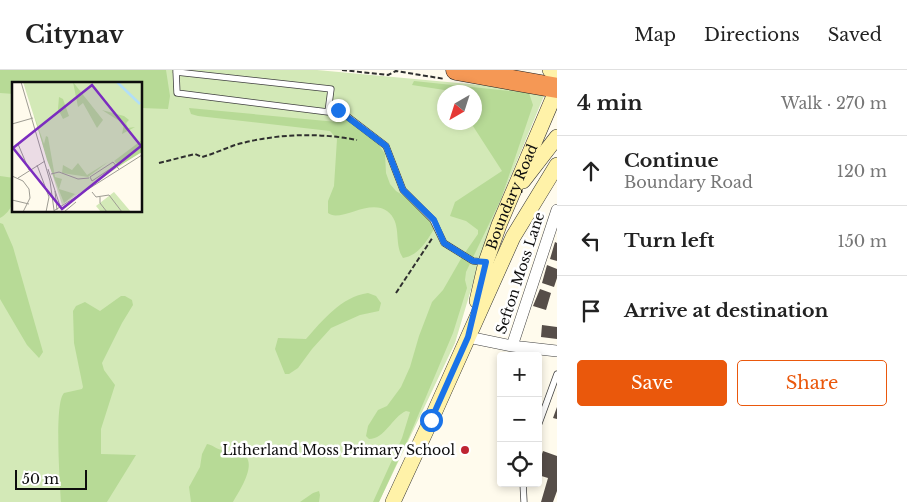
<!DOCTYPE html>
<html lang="en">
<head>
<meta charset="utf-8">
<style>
	:root { --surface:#fff; --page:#f6f6f6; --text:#222; --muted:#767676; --line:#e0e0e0; --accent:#ea580c }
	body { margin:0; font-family:"Libre Baskerville",serif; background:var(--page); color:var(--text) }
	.controls { position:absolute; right:15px; bottom:15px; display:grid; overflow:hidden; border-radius:5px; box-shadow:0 2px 8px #0003 }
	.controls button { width:45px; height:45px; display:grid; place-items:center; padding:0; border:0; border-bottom:1px solid var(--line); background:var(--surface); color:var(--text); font:25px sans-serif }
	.compass { position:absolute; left:437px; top:15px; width:45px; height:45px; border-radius:50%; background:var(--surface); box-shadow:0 2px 8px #0003; rotate:219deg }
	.scale { position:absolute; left:15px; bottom:12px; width:72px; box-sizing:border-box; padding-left:5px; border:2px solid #0d0d0d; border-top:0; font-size:14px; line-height:18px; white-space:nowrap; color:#0d0d0d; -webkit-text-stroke:4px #fff; paint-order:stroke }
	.stop { position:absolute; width:15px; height:15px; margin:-11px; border:4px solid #1a73e8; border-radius:50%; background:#fff }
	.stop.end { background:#1a73e8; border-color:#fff; box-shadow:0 1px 5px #0008 }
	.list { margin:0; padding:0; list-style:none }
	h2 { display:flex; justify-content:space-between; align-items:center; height:65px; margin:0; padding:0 20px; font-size:21px }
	h2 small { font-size:16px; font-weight:400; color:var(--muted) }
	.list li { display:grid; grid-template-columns:32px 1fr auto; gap:15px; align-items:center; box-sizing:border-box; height:70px; padding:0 20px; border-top:1px solid var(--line) }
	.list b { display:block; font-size:19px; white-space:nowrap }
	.list p { margin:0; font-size:16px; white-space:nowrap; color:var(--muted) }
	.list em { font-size:16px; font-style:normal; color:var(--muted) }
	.actions { display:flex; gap:10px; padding:15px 20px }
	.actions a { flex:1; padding:11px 0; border:1px solid var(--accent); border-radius:5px; text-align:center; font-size:18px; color:var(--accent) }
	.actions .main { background:var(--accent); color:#fff }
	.icon { flex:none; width:28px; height:28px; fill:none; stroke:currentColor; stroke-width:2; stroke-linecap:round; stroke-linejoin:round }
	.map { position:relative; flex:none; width:557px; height:432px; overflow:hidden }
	header { display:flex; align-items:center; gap:30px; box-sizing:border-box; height:70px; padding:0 25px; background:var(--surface); border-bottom:1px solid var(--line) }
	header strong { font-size:24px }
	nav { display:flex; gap:28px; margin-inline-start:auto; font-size:18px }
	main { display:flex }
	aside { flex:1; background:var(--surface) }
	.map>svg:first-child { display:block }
	.green { fill:#d3e9b7; fill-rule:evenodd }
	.forest { fill:#b7da96 }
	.building { fill:#564e49 }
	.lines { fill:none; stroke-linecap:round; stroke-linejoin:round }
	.lane-casing { stroke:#404040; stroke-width:7 }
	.street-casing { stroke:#404040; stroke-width:12 }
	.secondary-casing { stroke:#2f2f2f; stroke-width:16 }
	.highway-casing { stroke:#1e1e1e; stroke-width:21 }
	.path { stroke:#2f2f2f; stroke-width:2; stroke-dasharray:5 2.5; stroke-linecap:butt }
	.lane { stroke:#fff; stroke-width:5.5 }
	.street { stroke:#fff; stroke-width:11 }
	.secondary { stroke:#fff2a8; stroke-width:15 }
	.highway { stroke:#f59855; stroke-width:20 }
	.route { stroke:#1a73e8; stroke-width:6 }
	.poi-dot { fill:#be2431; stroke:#fff; stroke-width:2 }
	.labels { text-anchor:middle; stroke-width:5; stroke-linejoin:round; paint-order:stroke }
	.street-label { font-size:14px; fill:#0d0d0d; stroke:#fff }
	.poi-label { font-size:14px; fill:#0d0d0d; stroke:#fff; text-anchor:end }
	.inset-river { fill:none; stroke:#b2dff7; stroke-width:2.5 }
	.inset-road { fill:none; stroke:#9e9c93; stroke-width:1 }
	.view { fill:#7b2cbf; fill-opacity:0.15; stroke:#7b2cbf; stroke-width:2.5 }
	.inset-edge { fill:none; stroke:#0d0d0d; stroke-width:2.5 }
</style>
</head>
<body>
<header>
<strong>Citynav</strong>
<nav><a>Map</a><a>Directions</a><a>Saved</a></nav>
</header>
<main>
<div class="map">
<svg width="557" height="432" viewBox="0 0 557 432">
	<rect width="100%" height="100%" fill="#fffbed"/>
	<path class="green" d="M0,0h317l229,21 -56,135 -35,117 -76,159h-379zM14,14h127v127h-127zM444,22h30v30h-30z"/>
	<path class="forest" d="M0,0h166l4,26 -2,13 -27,-1v-24h-127v10l-14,-1z
		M414,11l115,12 4,12 -32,94 -35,73 -1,8 2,8 -14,45 -44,104 -30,65h-6l29,-64 8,-26 -4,-1c-14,6 -21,28 -37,28l-3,-3 2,-10 10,-16 9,-4 14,-19 9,-20 9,-31 13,-34 11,-12 19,-33 16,-23v-4l-12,-9 -16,-5 5,-14 47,-31 -31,-48 3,-1v-30h-22l-1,-1 -39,-6z
		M189,38l148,14 1,-8 37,25 10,15 1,19 4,11 6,7 21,13 8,12 11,10c-9,14 -16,29 -33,32 -10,-15 0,-35 -16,-47 -18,-13 -47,12 -59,2v-12l6,-15 3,-47 -7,-8 -132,-15 -7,-2z
		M0,106l14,2c0,16 2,31 -14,40z
		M0,153l3,1 10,23 30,105 -4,6 -12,-13 -27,-46z
		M368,223l8,3 5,7 -2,8 -19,4 -29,13 -19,21 -14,19 -9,6h-4l-10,-25 3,-11 28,1c17,-19 35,-42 62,-46z
		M121,226h4l7,4 1,5 -11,18 -20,40 2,7 11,15 -14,44v25l35,1 -29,47h-46c-1,-17 -7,-100 3,-109l18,-4 1,-2 -9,-44 -1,-32 3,-5 9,-4 15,9z
		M207,374c6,1 9,5 15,6 6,2 13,1 19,3 19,8 -2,38 -8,49h-42l-2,-15 11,-20 2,-13z
		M319,421l1,4 -1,7h-19l13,-9z"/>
	<path class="building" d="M555,172l2,1v18l-7,-2z
		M547,195l10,4v9l-3,9 -12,-4z
		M540,219l11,4 -5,17 -13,-4z
		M542,255l15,2v12l-16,-2z
		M557,337v12l-4,-1z
		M543,381l14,5v35l-4,11h-12l7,-24 -10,-3v-9z"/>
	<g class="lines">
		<defs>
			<path id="lane" d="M176,0l1,23 151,19 3,-23 -155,-17
				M339,40l47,36 17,44 30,30 11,23 29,18 11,1
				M538,356l19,-52
				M523,413l1,19"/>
			<path id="street" d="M468,267l44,9 45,5
				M512,276l45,-136"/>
			<g id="secondary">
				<path d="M550,0l7,1"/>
				<path d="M523,111l34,-44"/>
				<path id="s1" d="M477,231l9,-39 13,-37 58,-136"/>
				<path d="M393,432l38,-82 82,-183 44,-72"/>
			</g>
			<path id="highway" d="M456,0l101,18"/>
		</defs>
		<use href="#lane" class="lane-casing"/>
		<use href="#street" class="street-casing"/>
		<use href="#secondary" class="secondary-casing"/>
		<use href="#highway" class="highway-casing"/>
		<path class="path" d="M342,0l46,5 8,-4 49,8
			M159,93l36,-9 7,3c11,-3 22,-8 33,-12 39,-11 82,-13 122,-5
			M396,223l37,-56"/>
		<use href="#lane" class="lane"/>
		<use href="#street" class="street"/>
		<use href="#secondary" class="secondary"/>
		<use href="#highway" class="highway"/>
	</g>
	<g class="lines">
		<path class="route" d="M338,40l48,36 17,44 31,30 10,23 29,18 13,1 -18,75 -37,83"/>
	</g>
	<circle class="poi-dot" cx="465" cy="380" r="5"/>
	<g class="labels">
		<g class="street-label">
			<text dy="5" stroke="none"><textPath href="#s1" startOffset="110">Boundary Road</textPath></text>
			<text transform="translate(520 203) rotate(-72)" y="5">Sefton Moss Lane</text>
		</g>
		<g class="poi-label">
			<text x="455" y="385">Litherland Moss Primary School</text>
		</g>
	</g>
	<g transform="translate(12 12)">
		<rect width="130" height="130" fill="#fffbed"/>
		<path d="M11,0h119v69l-80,54zM102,110l17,20h-30l-5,-6z" fill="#d3e9b7"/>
		<path d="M61,0l30,38 -6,8 -14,-25 -5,4zM47,15l4,2 6,17 -6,3 -5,-10zM90,28l22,6 5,4 -3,3 2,5 7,-1 -13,7 2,-10zM22,33l10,29 2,-8 2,1 7,40 7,2 -3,10 16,5 -11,9 -17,-43zM130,58v12l-23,14 -5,-5zM96,80l-20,15 -26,-4 1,-8 9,5 6,-7 9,12z" fill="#b7da96"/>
		<path class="inset-river" d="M105,0l23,22"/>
		<path class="inset-road" d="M9,0l29,99 4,29M0,42l21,-6M6,62l11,26M25,83l12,32 -3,15M104,83l-24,16 -2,-4 23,-15 5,6 1,1M36,87l12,37M39,92l8,-2 19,7 11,-1M0,94l11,5 6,8 1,9 -7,14M6,96l27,-17M43,109l2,19M80,110l4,5 13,-2 13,17M88,115v6l7,9M0,118l17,4M40,130l90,-57M52,130l12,-10"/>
		<path class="view" d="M80,3l49,61 -79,63 -49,-61z"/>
		<rect width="130" height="130" class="inset-edge"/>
	</g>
</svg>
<div class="controls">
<button>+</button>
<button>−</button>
<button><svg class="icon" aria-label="locate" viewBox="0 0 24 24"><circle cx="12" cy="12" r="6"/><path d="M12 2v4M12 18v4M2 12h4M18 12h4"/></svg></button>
</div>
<svg class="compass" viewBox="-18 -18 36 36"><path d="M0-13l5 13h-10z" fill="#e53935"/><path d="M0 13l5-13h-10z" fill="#767676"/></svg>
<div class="scale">50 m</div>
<div class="stop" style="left:431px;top:350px"></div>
<div class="stop end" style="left:338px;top:40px"></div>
</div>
<aside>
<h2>4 min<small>Walk · 270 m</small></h2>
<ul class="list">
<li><svg class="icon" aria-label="ahead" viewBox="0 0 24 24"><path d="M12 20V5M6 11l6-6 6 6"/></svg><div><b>Continue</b><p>Boundary Road</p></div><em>120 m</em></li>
<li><svg class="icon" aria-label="left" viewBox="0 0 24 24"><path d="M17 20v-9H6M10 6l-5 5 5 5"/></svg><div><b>Turn left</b></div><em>150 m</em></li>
<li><svg class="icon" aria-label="arrive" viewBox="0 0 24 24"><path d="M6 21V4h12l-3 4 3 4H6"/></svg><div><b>Arrive at destination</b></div></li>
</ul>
<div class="actions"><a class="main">Save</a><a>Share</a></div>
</aside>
</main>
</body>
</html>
